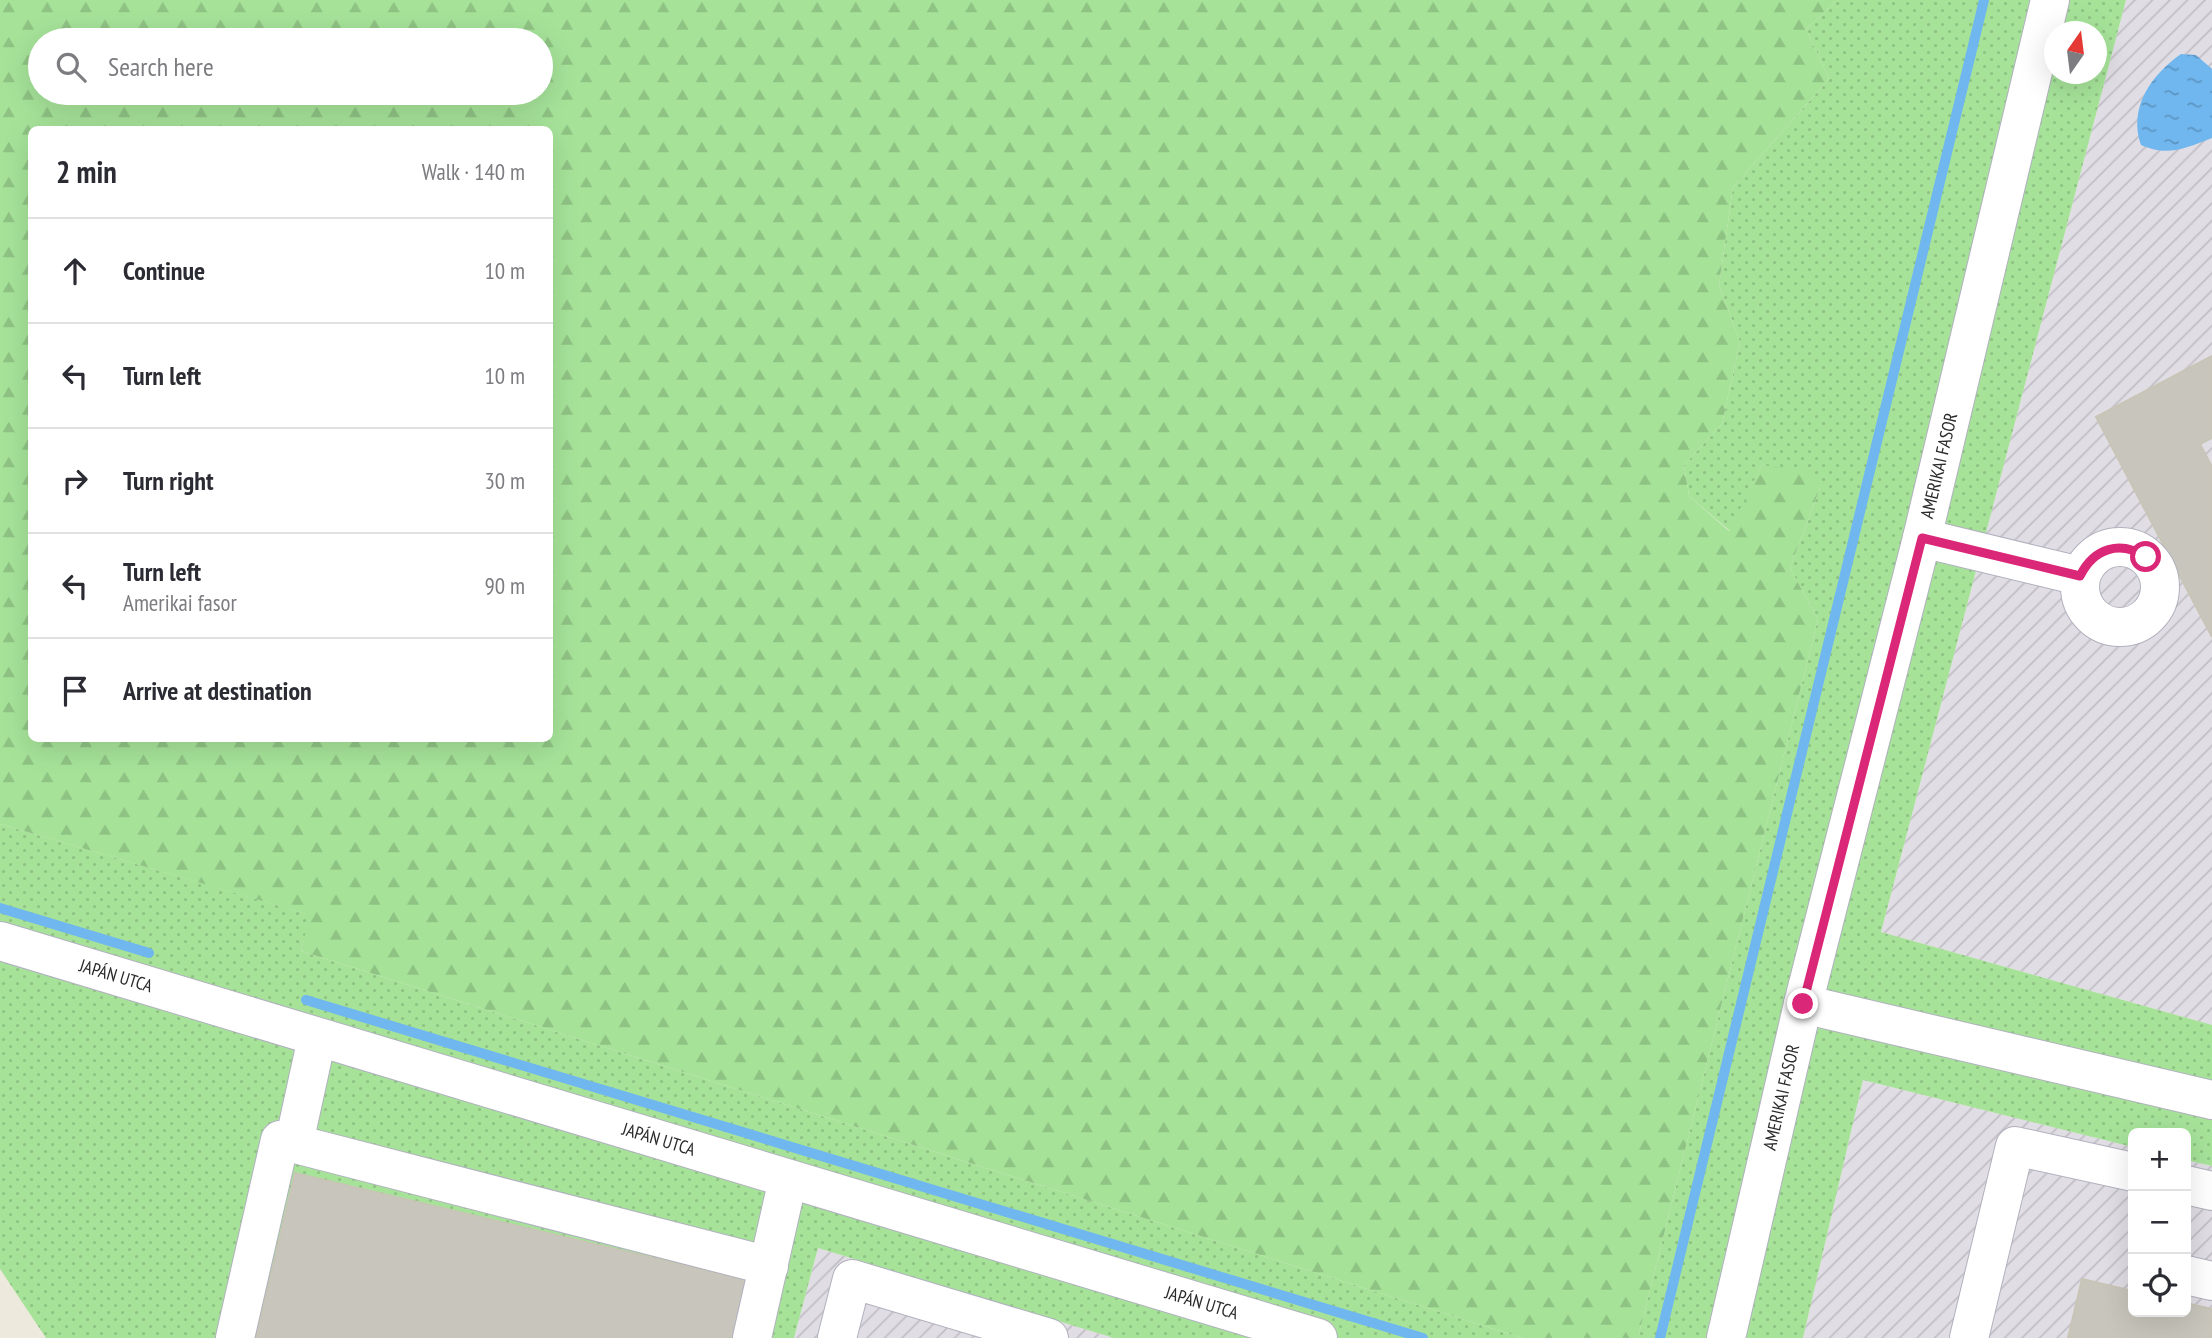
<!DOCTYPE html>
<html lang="en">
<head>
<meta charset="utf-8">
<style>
	:root { --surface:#fff; --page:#f2f2f3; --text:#2b2b33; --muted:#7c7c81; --line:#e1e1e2 }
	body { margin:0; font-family:"PT Sans Narrow",sans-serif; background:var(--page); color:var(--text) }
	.controls { position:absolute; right:21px; bottom:21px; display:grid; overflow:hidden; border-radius:10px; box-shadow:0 7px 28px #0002 }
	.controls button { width:63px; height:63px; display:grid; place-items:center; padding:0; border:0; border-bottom:2px solid var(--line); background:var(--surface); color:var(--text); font:35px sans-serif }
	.compass { position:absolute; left:2044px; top:21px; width:63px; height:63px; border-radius:50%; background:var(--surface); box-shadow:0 7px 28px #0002; rotate:14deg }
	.stop { position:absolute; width:21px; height:21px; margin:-16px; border:5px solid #db2777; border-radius:50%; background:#fff }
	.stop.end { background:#db2777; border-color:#fff; box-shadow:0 2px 7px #0008 }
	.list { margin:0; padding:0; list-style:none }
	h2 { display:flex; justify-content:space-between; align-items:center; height:91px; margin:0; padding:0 28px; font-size:30px }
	h2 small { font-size:23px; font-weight:400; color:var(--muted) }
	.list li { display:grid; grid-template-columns:46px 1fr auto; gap:21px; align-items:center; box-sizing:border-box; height:105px; padding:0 28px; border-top:2px solid var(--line) }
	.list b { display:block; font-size:26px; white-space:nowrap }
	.list p { margin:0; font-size:23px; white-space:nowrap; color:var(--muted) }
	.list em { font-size:23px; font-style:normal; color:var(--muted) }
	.icon { flex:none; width:38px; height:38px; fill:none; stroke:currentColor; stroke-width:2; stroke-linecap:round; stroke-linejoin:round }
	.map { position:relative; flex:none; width:2212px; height:1338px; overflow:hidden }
	.search { position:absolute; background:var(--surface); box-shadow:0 7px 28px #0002; left:28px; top:28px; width:525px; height:77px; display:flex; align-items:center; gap:18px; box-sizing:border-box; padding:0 24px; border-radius:38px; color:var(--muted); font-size:26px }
	.panel { position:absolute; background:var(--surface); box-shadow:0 7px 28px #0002; left:28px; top:126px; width:525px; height:616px; border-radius:10px }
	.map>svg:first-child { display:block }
	.industrial { fill:url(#industrial-furrows) }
	.grass { fill:url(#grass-dots); fill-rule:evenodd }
	.forest { fill:url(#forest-firs); fill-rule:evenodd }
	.water { fill:url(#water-ripples) }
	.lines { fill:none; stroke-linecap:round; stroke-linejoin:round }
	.stream { stroke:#70b7ef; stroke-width:10 }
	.building { fill:#c8c5bc; stroke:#c8c5b7; stroke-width:2 }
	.minor-casing { stroke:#b1b1bf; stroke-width:40 }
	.minor { stroke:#fff; stroke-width:38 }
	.route { stroke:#db2777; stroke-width:9 }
	.labels { text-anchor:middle; stroke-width:5; stroke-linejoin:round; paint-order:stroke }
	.street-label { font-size:18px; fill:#2b2b2b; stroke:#fff }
</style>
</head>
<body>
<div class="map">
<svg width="2212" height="1338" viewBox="0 0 2212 1338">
	<defs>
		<pattern id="industrial-furrows" width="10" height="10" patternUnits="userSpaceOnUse" patternTransform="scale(1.75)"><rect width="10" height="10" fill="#e1dde5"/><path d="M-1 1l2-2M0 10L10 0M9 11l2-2" fill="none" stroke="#c1bec5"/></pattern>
		<pattern id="grass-dots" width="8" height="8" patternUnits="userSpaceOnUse" patternTransform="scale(1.75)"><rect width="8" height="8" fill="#a6e399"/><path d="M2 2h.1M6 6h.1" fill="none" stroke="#8fc384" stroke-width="1.8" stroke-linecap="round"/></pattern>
		<pattern id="forest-firs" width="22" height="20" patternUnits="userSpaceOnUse" patternTransform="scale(1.75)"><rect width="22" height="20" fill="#a6e399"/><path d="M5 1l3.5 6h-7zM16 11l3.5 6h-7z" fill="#8fc384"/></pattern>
		<pattern id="water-ripples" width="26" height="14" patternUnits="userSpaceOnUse" patternTransform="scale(1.75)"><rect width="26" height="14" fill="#70b7ef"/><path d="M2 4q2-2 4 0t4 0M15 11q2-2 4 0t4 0" fill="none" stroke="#5c95c2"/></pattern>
	</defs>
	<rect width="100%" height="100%" fill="#ede9dd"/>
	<path class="industrial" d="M2126,0h86v1025l-331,-93z
		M1863,1080l270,67v165h53v-152l26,6v172h-409z
		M818,1248l296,90h-320z"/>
	<path class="grass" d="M1838,0h288l-245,932 331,93v141l-26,-6v-27h-53v14l-270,-67 -60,258h-165l180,-719 -28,-51 30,-80 -58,-23 -32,66 -41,-35 -5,-31 38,-41 18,-82 -21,-57 14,-98 96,-108 -23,-50zM2054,32h42v42h-42z
		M0,824l311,91 -10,36 1221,387h-408l-296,-90 -24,90h-748l-46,-69z"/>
	<path class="forest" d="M0,0h1838l-32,29 23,50 -96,108 -14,98 21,57 -18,82 -38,41 5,31 40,35 33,-66 45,6 13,17 -30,80 28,51 -180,719h-116l-1221,-387 9,-36 -310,-91zM40,40h501v53h-501zM32,130h518v608h-518z"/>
	<path class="water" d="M2181,54l15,1 16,14v69c-26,10 -44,19 -71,7 -13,-37 10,-70 40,-91z"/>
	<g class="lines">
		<path class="stream" d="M0,908l149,45
			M306,1000l1117,338
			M1660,1338l324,-1338"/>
	</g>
	<path class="building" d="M2212,356v82l-12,6 12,23v170l-116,-220z
		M295,1173l455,108 -13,57h-481z
		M2082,1279l51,12v21h53v-9l26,6v29h-144z"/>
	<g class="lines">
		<defs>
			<g id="minor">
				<path d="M1922,538l158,38"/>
				<circle cx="2120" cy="587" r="40"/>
				<path id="s1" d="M0,941l1318,397"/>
				<path d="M1803,1004l409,96"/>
				<path d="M294,1143l23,-105"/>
				<path d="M2186,1185l26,6"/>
				<path d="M2186,1275l26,6"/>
				<path d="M235,1338l45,-198 489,126"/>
				<path d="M752,1338l36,-159"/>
				<path d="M837,1338l15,-59 197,59"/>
				<path id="s2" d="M1726,1338l77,-334 119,-466 128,-538"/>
				<path d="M1969,1338l46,-192 118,26"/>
			</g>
		</defs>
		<use href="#minor" class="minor-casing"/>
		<use href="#minor" class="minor"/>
	</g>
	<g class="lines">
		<path class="route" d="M1803,1004l119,-466 158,38c14,-28 40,-36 66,-19"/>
	</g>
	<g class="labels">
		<g class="street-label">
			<text dy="6" stroke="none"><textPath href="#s2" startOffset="898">AMERIKAI FASOR</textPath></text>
			<text dy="6" stroke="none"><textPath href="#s1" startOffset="121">JAPÁN UTCA</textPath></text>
			<text dy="6" stroke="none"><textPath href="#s2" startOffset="247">AMERIKAI FASOR</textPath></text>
			<text dy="6" stroke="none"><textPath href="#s1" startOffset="688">JAPÁN UTCA</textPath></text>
			<text dy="6" stroke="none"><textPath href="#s1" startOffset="1255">JAPÁN UTCA</textPath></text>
		</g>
	</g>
</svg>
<div class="controls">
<button>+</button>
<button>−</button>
<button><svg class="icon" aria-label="locate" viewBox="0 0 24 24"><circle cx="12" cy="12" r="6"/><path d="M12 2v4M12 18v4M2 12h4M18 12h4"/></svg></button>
</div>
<svg class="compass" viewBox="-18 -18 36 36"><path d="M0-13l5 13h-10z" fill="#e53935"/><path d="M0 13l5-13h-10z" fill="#7c7c81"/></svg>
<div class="stop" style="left:2146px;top:557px"></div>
<div class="stop end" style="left:1803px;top:1004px"></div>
<div class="search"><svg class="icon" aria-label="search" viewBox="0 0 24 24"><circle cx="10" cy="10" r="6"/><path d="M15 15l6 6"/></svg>Search here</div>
<section class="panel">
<h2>2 min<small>Walk · 140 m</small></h2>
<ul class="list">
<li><svg class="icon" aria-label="ahead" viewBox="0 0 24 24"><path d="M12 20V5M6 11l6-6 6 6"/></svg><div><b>Continue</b></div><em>10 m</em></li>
<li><svg class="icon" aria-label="left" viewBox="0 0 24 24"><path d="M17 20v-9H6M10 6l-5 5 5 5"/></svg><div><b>Turn left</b></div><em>10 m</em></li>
<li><svg class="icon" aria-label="right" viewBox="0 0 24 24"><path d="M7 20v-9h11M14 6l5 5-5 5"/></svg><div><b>Turn right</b></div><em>30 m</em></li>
<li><svg class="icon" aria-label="left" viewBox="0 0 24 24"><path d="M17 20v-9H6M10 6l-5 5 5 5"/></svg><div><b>Turn left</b><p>Amerikai fasor</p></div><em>90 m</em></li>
<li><svg class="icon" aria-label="arrive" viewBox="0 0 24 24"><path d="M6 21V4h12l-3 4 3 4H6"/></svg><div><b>Arrive at destination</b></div></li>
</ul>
</section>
</div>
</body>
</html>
